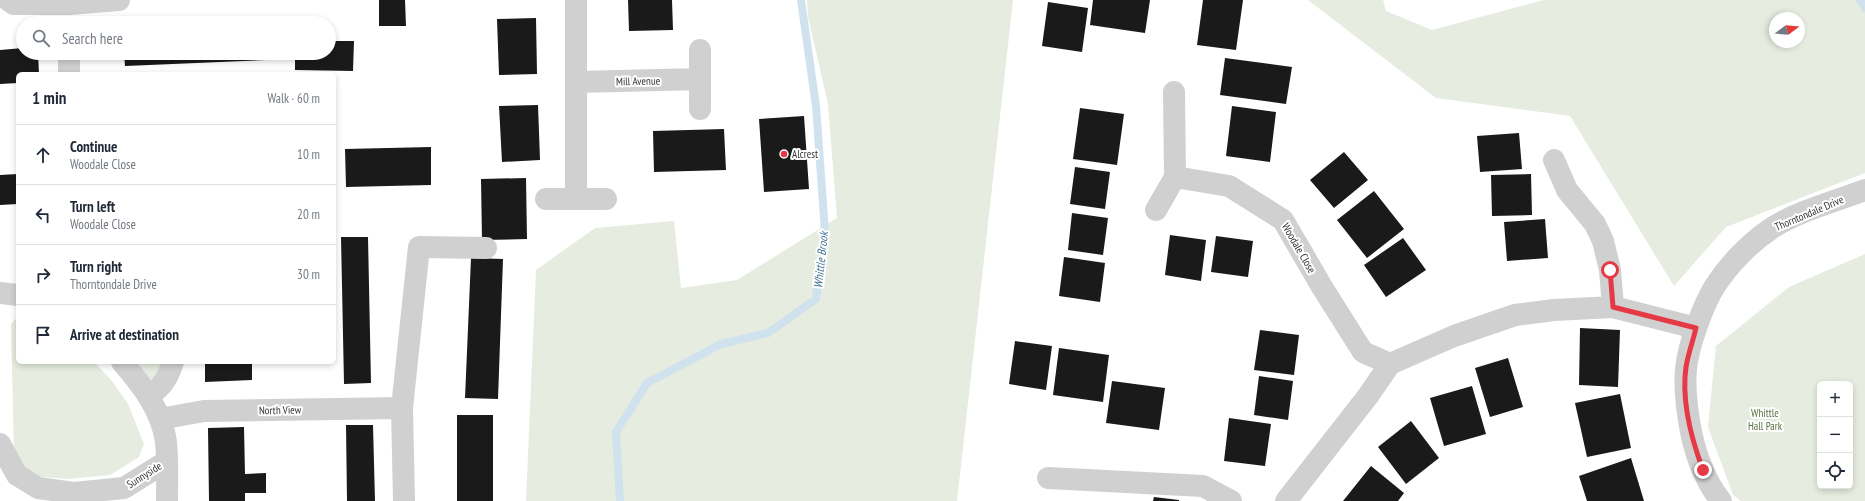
<!DOCTYPE html>
<html lang="en">
<head>
<meta charset="utf-8">
<style>
	:root { --surface:#fff; --page:#f2f2f3; --text:#1f2937; --muted:#747a83; --line:#e0e1e3 }
	body { margin:0; font-family:"PT Sans Narrow",sans-serif; background:var(--page); color:var(--text) }
	.controls { position:absolute; right:12px; bottom:12px; display:grid; overflow:hidden; border-radius:6px; box-shadow:0 2px 6px #0003 }
	.controls button { width:36px; height:36px; display:grid; place-items:center; padding:0; border:0; border-bottom:1px solid var(--line); background:var(--surface); color:var(--text); font:20px sans-serif }
	.compass { position:absolute; left:1769px; top:12px; width:36px; height:36px; border-radius:50%; background:var(--surface); box-shadow:0 2px 6px #0003; rotate:74deg }
	.stop { position:absolute; width:12px; height:12px; margin:-9px; border:3px solid #e63946; border-radius:50%; background:#fff }
	.stop.end { background:#e63946; border-color:#fff; box-shadow:0 1px 4px #0008 }
	.list { margin:0; padding:0; list-style:none }
	h2 { display:flex; justify-content:space-between; align-items:center; height:52px; margin:0; padding:0 16px; font-size:17px }
	h2 small { font-size:13px; font-weight:400; color:var(--muted) }
	.list li { display:grid; grid-template-columns:26px 1fr auto; gap:12px; align-items:center; box-sizing:border-box; height:60px; padding:0 16px; border-top:1px solid var(--line) }
	.list b { display:block; font-size:15px; white-space:nowrap }
	.list p { margin:0; font-size:13px; white-space:nowrap; color:var(--muted) }
	.list em { font-size:13px; font-style:normal; color:var(--muted) }
	.icon { flex:none; width:22px; height:22px; fill:none; stroke:currentColor; stroke-width:2; stroke-linecap:round; stroke-linejoin:round }
	.map { position:relative; flex:none; width:1865px; height:501px; overflow:hidden }
	.search { position:absolute; background:var(--surface); box-shadow:0 2px 6px #0003; left:16px; top:16px; width:320px; height:44px; display:flex; align-items:center; gap:10px; box-sizing:border-box; padding:0 14px; border-radius:22px; color:var(--muted); font-size:15px }
	.panel { position:absolute; background:var(--surface); box-shadow:0 2px 6px #0003; left:16px; top:72px; width:320px; height:292px; border-radius:6px }
	.map>svg:first-child { display:block }
	.green { fill:#e6ecdf; fill-rule:evenodd }
	.lines { fill:none; stroke-linecap:round; stroke-linejoin:round }
	.stream { stroke:#cfe2ee; stroke-width:8 }
	.building { fill:#1a1a1a }
	.minor { stroke:#d0d0d0; stroke-width:22 }
	.route { stroke:#e63946; stroke-width:5 }
	.poi-dot { fill:#e63946; stroke:#fff; stroke-width:1.5 }
	.labels { text-anchor:middle; stroke-width:4; stroke-linejoin:round; paint-order:stroke }
	.street-label { font-size:11px; fill:#333; stroke:#fff }
	.poi-label { font-size:11px; fill:#333; stroke:#fff; text-anchor:start }
	.park-label { font-size:11px; fill:#56703f; stroke:#fff }
	.water-label { font-size:12px; font-style:italic; fill:#3f7597; stroke:#fff }
</style>
</head>
<body>
<div class="map">
<svg width="1865" height="501" viewBox="0 0 1865 501">
	<rect width="100%" height="100%" fill="#fff"/>
	<path class="green" d="M807,0h206l-56,501h-431l10,-231 59,-42 79,-7 7,67 56,-8 100,-62 -9,-114 -20,-87z
		M1308,0h75l3,11 46,19 112,-30h321v173l-139,54 -52,59 -104,-170 -134,-18zM1775,18h24v24h-24z
		M1865,254v247h-124l-8,-6 -25,-68 8,-81 73,-59zM1820,384h30v102h-30z
		M15,319l3,2v41h76l18,19 16,23 16,40 -5,13 -29,18 -42,4 -38,-3 -16,-24 -3,-127z
		M136,362h28l-5,14 -10,4z"/>
	<g class="lines">
		<path class="stream" d="M1860,0l5,8
			M620,501l-4,-69 31,-49 74,-39 47,-11 48,-34 9,-67 -9,-126 -15,-106"/>
	</g>
	<path class="building" d="M379,0h26l1,26h-27z
		M628,0h44l1,30 -44,1z
		M1093,0h57l-5,33 -55,-8z
		M1203,0h40l-7,50 -39,-5z
		M1048,2l40,6 -6,44 -40,-6z
		M536,18l1,56 -38,1 -2,-56z
		M329,41h25l-1,30 -58,-1v-17h34z
		M23,48v5h15l1,21h-21v9l-18,1v-34z
		M124,53h142v7l-141,6z
		M1225,58l67,9 -6,37 -66,-9z
		M538,105l2,55 -38,2 -3,-56z
		M1232,106l44,6 -6,50 -44,-6z
		M1080,108l44,6 -7,51 -44,-6z
		M804,116l5,73 -45,3 -5,-73z
		M724,129l2,41 -72,2 -1,-41z
		M1519,133l3,36 -42,3 -3,-36z
		M431,147v38l-85,2 -1,-38z
		M1344,152l24,28 -34,28 -24,-28z
		M1075,167l35,5 -5,37 -35,-5z
		M18,174v30l-18,1v-30z
		M1531,174l1,41 -40,1 -1,-41z
		M526,178l1,61 -45,1 -1,-61z
		M1374,191l30,38 -37,29 -30,-38z
		M1072,213l36,5 -5,37 -35,-5z
		M1545,219l3,39 -41,3 -3,-39z
		M1170,235l36,5 -5,41 -36,-6z
		M1216,236l37,5 -5,36 -37,-5z
		M341,237h27l3,146 -27,1z
		M1403,238l23,32 -40,27 -22,-32z
		M1064,257l41,6 -5,39 -41,-6z
		M471,258l32,1 -5,140 -33,-1z
		M1580,328l40,2 -2,57 -39,-2z
		M1260,330l39,5 -5,40 -40,-5z
		M1015,341l37,5 -6,44 -37,-6z
		M1059,348l50,7 -6,47 -50,-7z
		M1508,358l15,49 -33,10 -15,-49z
		M205,362h47v18l-47,2z
		M1259,376l34,5 -5,39 -34,-5z
		M1112,381l53,7 -6,42 -53,-7z
		M1472,386l14,48 -42,12 -14,-48z
		M1620,394l11,54 -44,9 -12,-54z
		M457,415h36v86h-36z
		M1229,418l42,6 -6,42 -41,-5z
		M1411,421l28,37 -33,26 -28,-37z
		M346,425h27l2,76h-28z
		M244,427l1,47 21,-1v20h-21v8h-36l-1,-73z
		M1631,458l13,43h-57l-8,-25z
		M1371,466l33,27 -6,8h-55z
		M1154,497l25,3v1h-26z"/>
	<g class="lines">
		<path class="minor" d="M8,0l6,4h55l50,-4
			M576,0v199
			M69,53v21
			M577,82l123,-3
			M1174,92l1,85 54,9 54,34 39,67 41,65 27,12
			M700,109v-59
			M1554,160l13,30 28,34 8,17 7,29 3,37
			M546,199h60
			M1156,210l19,-33
			M0,293l18,2
			M122,362c20,23 40,49 44,80 2,19 1,40 1,59
			M149,395c14,-8 19,-18 24,-33
			M160,419l44,-8 198,-3
			M0,444l17,31 21,13 36,5 50,-5 43,-27
			M1048,478l155,8 28,15
			M404,501l-2,-93 17,-161 67,1
			M1286,501l82,-105 22,-32 64,-28 61,-21 39,-5 59,-3 83,21
			M1721,501c-15,-19 -25,-45 -30,-69 -4,-21 -7,-42 -5,-63 2,-23 17,-64 29,-83 14,-22 36,-44 57,-58 26,-17 64,-27 93,-38"/>
	</g>
	<g class="lines">
		<path class="route" d="M1610,270l3,37 83,21c-3,13 -8,26 -10,39 -5,35 5,71 17,103"/>
	</g>
	<circle class="poi-dot" cx="784" cy="154" r="4"/>
	<g class="labels">
		<g class="street-label">
			<text transform="translate(638 81) rotate(-1)" y="4">Mill Avenue</text>
			<text transform="translate(1809 213) rotate(-23)" y="4">Thorntondale Drive</text>
			<text transform="translate(1299 248) rotate(60)" y="4">Woodale Close</text>
			<text transform="translate(280 410) rotate(-1)" y="4">North View</text>
			<text transform="translate(144 475) rotate(-32)" y="4">Sunnyside</text>
		</g>
		<g class="poi-label">
			<text x="792" y="158">Alcrest</text>
		</g>
		<g class="park-label">
			<text x="1765" y="417">Whittle<tspan x="1765" dy="13">Hall Park</tspan></text>
		</g>
		<g class="water-label">
			<text transform="translate(821 260) rotate(-84)" y="4">Whittle Brook</text>
		</g>
	</g>
</svg>
<div class="controls">
<button>+</button>
<button>−</button>
<button><svg class="icon" aria-label="locate" viewBox="0 0 24 24"><circle cx="12" cy="12" r="6"/><path d="M12 2v4M12 18v4M2 12h4M18 12h4"/></svg></button>
</div>
<svg class="compass" viewBox="-18 -18 36 36"><path d="M0-13l5 13h-10z" fill="#e53935"/><path d="M0 13l5-13h-10z" fill="#747a83"/></svg>
<div class="stop" style="left:1610px;top:270px"></div>
<div class="stop end" style="left:1703px;top:470px"></div>
<div class="search"><svg class="icon" aria-label="search" viewBox="0 0 24 24"><circle cx="10" cy="10" r="6"/><path d="M15 15l6 6"/></svg>Search here</div>
<section class="panel">
<h2>1 min<small>Walk · 60 m</small></h2>
<ul class="list">
<li><svg class="icon" aria-label="ahead" viewBox="0 0 24 24"><path d="M12 20V5M6 11l6-6 6 6"/></svg><div><b>Continue</b><p>Woodale Close</p></div><em>10 m</em></li>
<li><svg class="icon" aria-label="left" viewBox="0 0 24 24"><path d="M17 20v-9H6M10 6l-5 5 5 5"/></svg><div><b>Turn left</b><p>Woodale Close</p></div><em>20 m</em></li>
<li><svg class="icon" aria-label="right" viewBox="0 0 24 24"><path d="M7 20v-9h11M14 6l5 5-5 5"/></svg><div><b>Turn right</b><p>Thorntondale Drive</p></div><em>30 m</em></li>
<li><svg class="icon" aria-label="arrive" viewBox="0 0 24 24"><path d="M6 21V4h12l-3 4 3 4H6"/></svg><div><b>Arrive at destination</b></div></li>
</ul>
</section>
</div>
</body>
</html>
